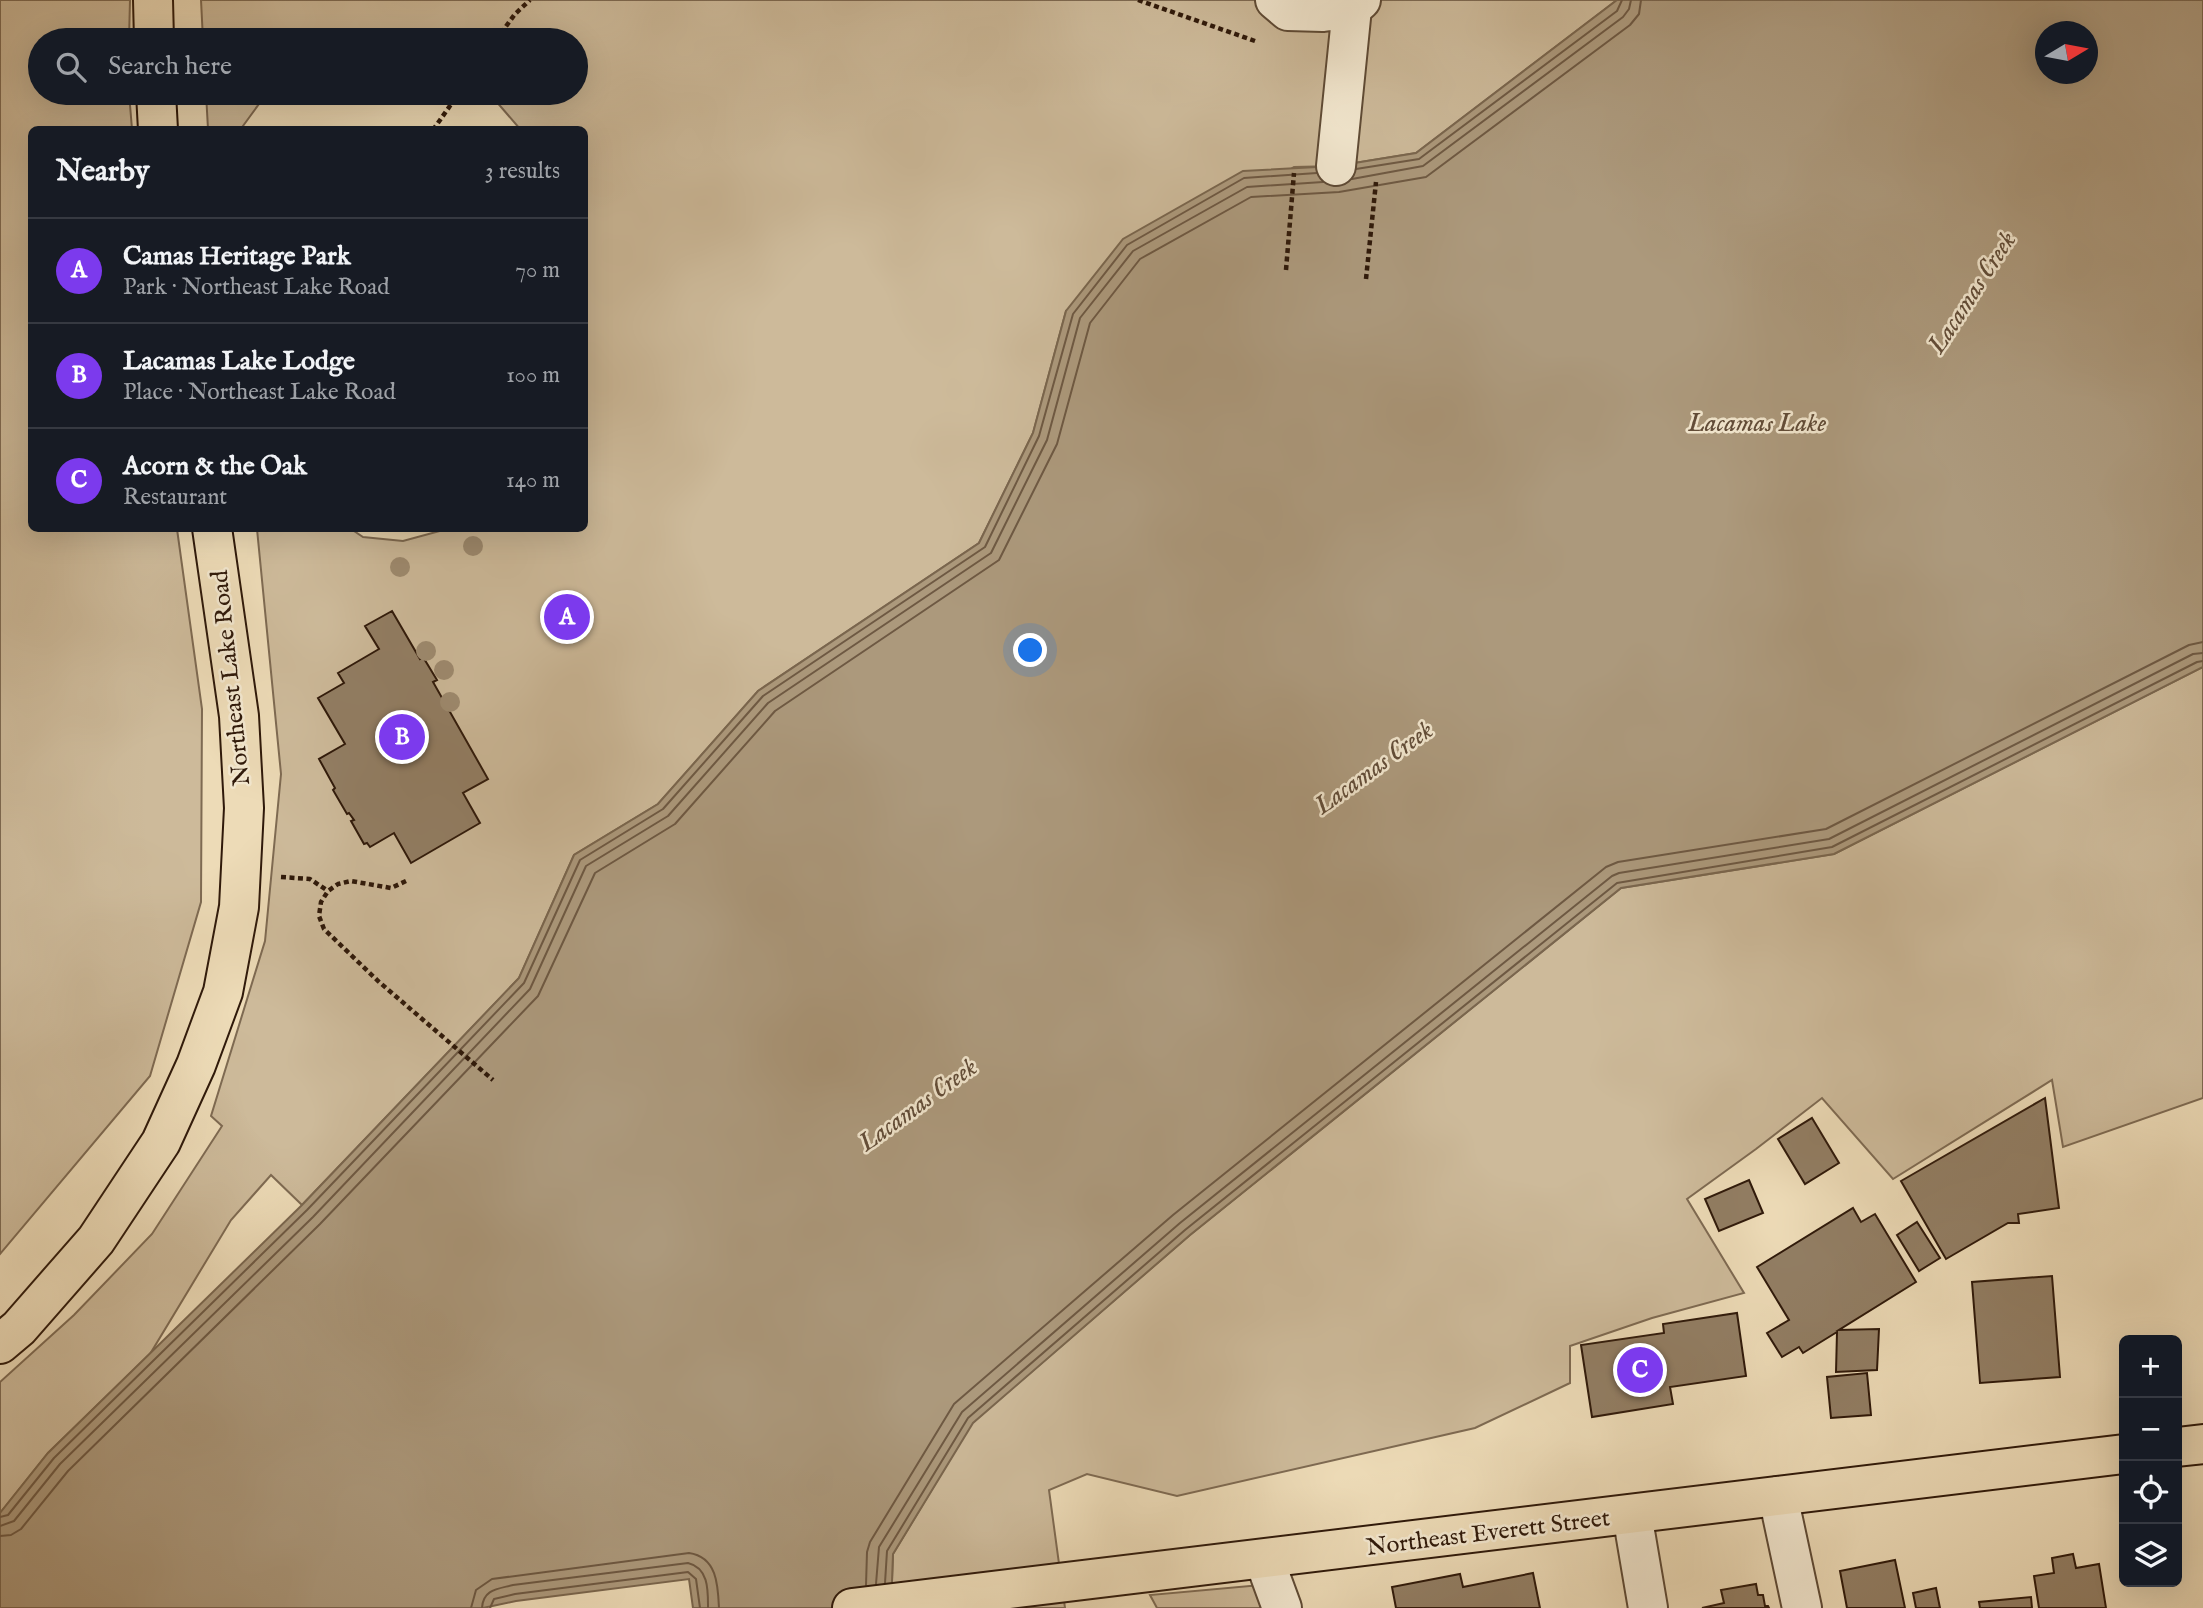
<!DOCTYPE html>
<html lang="en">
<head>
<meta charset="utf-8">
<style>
	:root { --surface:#171b24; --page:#242831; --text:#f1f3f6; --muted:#9ea1a6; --line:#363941; --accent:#7c3aed }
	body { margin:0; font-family:"IM FELL English",serif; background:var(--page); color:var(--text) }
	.controls { position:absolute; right:21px; bottom:21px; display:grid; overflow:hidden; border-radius:10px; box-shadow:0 7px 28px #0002 }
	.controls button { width:63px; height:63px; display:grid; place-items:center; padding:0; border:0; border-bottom:2px solid var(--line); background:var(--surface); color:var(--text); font:35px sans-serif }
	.compass { position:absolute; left:2035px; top:21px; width:63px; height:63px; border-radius:50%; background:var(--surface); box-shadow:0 7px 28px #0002; rotate:80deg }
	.you { position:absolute; left:1031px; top:651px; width:24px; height:24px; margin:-18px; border:5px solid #fff; border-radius:50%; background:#1a73e8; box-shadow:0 0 0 10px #1a73e833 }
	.badge { display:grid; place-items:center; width:46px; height:46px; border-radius:50%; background:var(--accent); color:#fff; font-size:23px; font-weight:700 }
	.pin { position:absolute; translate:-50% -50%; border:4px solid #fff; box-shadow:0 2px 7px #0006 }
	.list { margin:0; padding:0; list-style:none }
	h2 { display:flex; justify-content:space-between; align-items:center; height:91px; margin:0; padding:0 28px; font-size:30px }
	h2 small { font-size:23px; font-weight:400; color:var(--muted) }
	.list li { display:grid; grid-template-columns:46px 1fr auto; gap:21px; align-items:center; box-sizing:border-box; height:105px; padding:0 28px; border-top:2px solid var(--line) }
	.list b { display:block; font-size:26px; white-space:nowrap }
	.list p { margin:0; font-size:23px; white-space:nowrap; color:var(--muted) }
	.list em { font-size:23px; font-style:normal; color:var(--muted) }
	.icon { flex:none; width:38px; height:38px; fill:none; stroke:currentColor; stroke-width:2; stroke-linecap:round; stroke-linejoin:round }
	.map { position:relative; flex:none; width:2203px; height:1608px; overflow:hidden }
	.search { position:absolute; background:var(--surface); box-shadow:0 7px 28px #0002; left:28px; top:28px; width:560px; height:77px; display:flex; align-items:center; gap:18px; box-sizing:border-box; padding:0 24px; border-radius:38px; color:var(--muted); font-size:26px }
	.panel { position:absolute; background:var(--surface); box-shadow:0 7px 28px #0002; left:28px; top:126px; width:560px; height:406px; border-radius:10px }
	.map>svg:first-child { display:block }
	.green { fill:#cdba9a; stroke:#7e6a52; stroke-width:2 }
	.water { fill:#ac997c; stroke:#7a664e; stroke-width:2; fill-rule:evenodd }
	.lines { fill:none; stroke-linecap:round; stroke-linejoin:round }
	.shore { stroke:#6e5943; stroke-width:2 }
	.building { fill:#927e64; stroke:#2f190a; stroke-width:2 }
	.minor-casing { stroke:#5e4a35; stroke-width:42 }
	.major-casing { stroke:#2f190a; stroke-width:42 }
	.path { stroke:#2f190a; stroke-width:4.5; stroke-dasharray:5 3.5; stroke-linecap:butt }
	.minor { stroke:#f3e8d0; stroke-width:38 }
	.major { stroke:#eddbb7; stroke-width:38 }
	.tree { fill:#9e8b70 }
	.labels { text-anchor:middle; stroke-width:5; stroke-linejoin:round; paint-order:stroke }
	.street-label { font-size:24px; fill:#2f190a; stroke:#f3e8d0 }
	.water-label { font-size:26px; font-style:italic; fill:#614c38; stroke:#f3e8d0 }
</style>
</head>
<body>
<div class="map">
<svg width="2203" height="1608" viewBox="0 0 2203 1608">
	<rect width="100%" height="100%" fill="#eddbb7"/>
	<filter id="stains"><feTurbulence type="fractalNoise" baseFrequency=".00286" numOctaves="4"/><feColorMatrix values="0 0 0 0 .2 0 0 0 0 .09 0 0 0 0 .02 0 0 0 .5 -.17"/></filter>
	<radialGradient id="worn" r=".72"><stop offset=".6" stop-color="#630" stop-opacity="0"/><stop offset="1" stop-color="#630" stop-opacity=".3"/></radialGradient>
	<path class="green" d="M0,0h130l-1,40h-89v53h89l3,36 -100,1v398l145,1 25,180 -1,193 -51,174 -150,178z
		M201,0h1416l-201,153 -80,13 -42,1 -228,144 -33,122 -54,110 -221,148 -100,113 -84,51 -55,123 -217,227 -31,-30 -40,45 -81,134 -102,99 -48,60v-131l74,-67 78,-81 70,-108 -11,-10 54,-175 16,-167 -24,-245h94l12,8 40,4 44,-12 137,-1v-398l-64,-1 -31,-36h87v-53h-373z
		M206,93h61l-27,37 -32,-1z
		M2203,667v431l-140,49 -11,-67 -159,99 -71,-81 -66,51 -69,50 57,94 -92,25 -82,28v37l-95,45 -298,68 -90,-22 -38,16 16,118h-174l2,-54 79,-131 218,-188 431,-347 213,-34z
		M1273,1584l6,24h-122l-7,-13z"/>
	<path class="water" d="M1617,0h586v667l-369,187 -213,34 -431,347 -217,188 -80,131 -2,54h-198l-4,-29 -173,22 -33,7h-483v-95l48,-60 254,-248 217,-227 55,-123 84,-51 100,-113 221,-148 54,-110 33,-122 57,-72 120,-68 93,-5 80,-13zM2046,32h42v42h-42z"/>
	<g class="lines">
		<path class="shore" d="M1356,169l63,-10 198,-148 5,-11
			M1352,179l71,-13 200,-149 6,-8 2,-9
			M0,1517l8,-2 46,-57 253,-248 217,-227 56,-123 83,-51 100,-113 222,-149 54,-111 34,-122 54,-69 117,-67 73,-5
			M0,1526l14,-5 46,-57 253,-247 217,-228 56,-123 82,-50 100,-113 223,-150 56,-113 33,-122 53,-67 114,-64 76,-5
			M0,1536l11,-1 10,-6 47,-58 252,-247 218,-228 57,-123 80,-49 100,-113 224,-151 58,-116 33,-121 50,-64 111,-62 88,-5 87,-15 204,-152 9,-11 2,-14
			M885,1583l2,-32 81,-133 217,-188 432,-347 215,-36 365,-185 6,-1
			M876,1584l3,-37 83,-135 218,-189 432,-347 7,-3 210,-34 364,-185 10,-1
			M866,1585l1,-33 3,-10 84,-138 219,-189 433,-348 12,-5 208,-33 363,-184 14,-3
			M471,1608l5,-18 16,-11 197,-26c28,4 29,32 30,55
			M482,1608c1,-19 16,-19 31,-23l175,-22c21,5 20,28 20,45
			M490,1608l4,-9 21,-5 173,-22 8,7 4,29"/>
	</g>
	<path class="building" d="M392,611l28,48 3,-2 14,23 -4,2 55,97 -25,14 17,30 -69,40 -17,-30 -24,14 -3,-4 -3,1 -13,-23 3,-1 -5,-7 -2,1 -14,-24 2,-2 -16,-29 26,-15 -27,-46 26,-15 -6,-10 41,-24 -14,-23z
		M2045,1098l14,110 -41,6 1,9h-11l-62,36 -45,-78z
		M1812,1118l27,45 -34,21 -27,-45z
		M1749,1180l14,33 -44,18 -14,-32z
		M1853,1208l8,14 14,-8 41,68 -77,48 40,-1 -2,41 -41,2 1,-40 -34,21 -4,-6 -17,10 -15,-24 22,-13 -32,-53z
		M1917,1222l23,36 -21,13 -22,-36z
		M2052,1276l8,101 -80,6 -8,-101z
		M1737,1313l9,63 -76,11 3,17 -81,13 -11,-72 83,-12 -1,-9z
		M1867,1373l4,42 -40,3 -4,-41z
		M2073,1554l3,14 23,-4 7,44h-67l-5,-32 20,-3 -2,-15z
		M1895,1560l10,48h-58l-7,-37z
		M1533,1573l7,35h-144l-4,-21 68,-13 3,13z
		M1756,1584l2,11h5l2,11h3l1,2h-67l22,-5 -3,-13z
		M1936,1588l4,20h-24l-3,-15z
		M2031,1597l1,11h-52l-1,-6z"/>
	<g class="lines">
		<defs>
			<path id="minor" d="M1275,0l13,11 35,1 29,-4 9,-8
				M1336,166l16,-158
				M1778,1496l24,112
				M1632,1514l16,94
				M1264,1559l18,49"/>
			<path id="major" d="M153,0l1,40
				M156,93l2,37
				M0,1344l19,-16 77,-88 65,-98 35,-77 27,-73 16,-85 5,-99 -5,-92 -27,-188
				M2177,1447l26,-3
				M852,1608l1272,-154"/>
		</defs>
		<use href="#minor" class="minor-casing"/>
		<use href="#major" class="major-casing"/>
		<path class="path" d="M1138,0l117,41
			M496,40l19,-26 15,-14
			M433,130l26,-37
			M1286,270l8,-97
			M1366,279l10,-97
			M281,877l29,2 18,12
			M406,881l-15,7 -40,-7 -13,3 -10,7 -7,11 -2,14 5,13 54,52 115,99"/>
		<use href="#minor" class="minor"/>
		<use href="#major" class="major"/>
	</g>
	<g class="tree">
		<circle cx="473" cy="546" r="10"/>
		<circle cx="400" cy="567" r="10"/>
		<circle cx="426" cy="651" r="10"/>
		<circle cx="444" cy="670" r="10"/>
		<circle cx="450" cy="702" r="10"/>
	</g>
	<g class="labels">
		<g class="street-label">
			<text transform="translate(230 678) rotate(-96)" y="8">Northeast Lake Road</text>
			<text transform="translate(1488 1532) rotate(-7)" y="8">Northeast Everett Street</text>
		</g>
		<g class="water-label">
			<text transform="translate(1971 292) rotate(-57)" y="9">Lacamas Creek</text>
			<text x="1757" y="431">Lacamas Lake</text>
			<text transform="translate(1373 767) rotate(-36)" y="9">Lacamas Creek</text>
			<text transform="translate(917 1104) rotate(-36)" y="9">Lacamas Creek</text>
		</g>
	</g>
	<rect width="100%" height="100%" filter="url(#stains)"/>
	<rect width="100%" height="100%" fill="url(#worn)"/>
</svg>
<div class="controls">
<button>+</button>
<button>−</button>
<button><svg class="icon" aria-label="locate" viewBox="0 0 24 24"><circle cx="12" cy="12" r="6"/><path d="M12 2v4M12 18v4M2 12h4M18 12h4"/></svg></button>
<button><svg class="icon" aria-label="layers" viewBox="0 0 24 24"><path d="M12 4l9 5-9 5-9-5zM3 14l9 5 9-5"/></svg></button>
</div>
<svg class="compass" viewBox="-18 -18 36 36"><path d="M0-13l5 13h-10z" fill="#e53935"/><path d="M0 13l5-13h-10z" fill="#9ea1a6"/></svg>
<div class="you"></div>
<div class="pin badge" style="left:567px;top:617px">A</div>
<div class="pin badge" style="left:402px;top:737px">B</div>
<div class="pin badge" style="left:1640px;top:1370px">C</div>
<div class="search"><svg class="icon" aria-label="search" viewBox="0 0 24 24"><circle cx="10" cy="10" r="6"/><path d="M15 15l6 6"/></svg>Search here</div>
<section class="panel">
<h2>Nearby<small>3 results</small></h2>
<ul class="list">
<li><span class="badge">A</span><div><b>Camas Heritage Park</b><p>Park · Northeast Lake Road</p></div><em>70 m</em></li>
<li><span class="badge">B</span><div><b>Lacamas Lake Lodge</b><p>Place · Northeast Lake Road</p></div><em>100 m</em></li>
<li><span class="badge">C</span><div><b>Acorn &amp; the Oak</b><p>Restaurant</p></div><em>140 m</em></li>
</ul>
</section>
</div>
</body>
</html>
